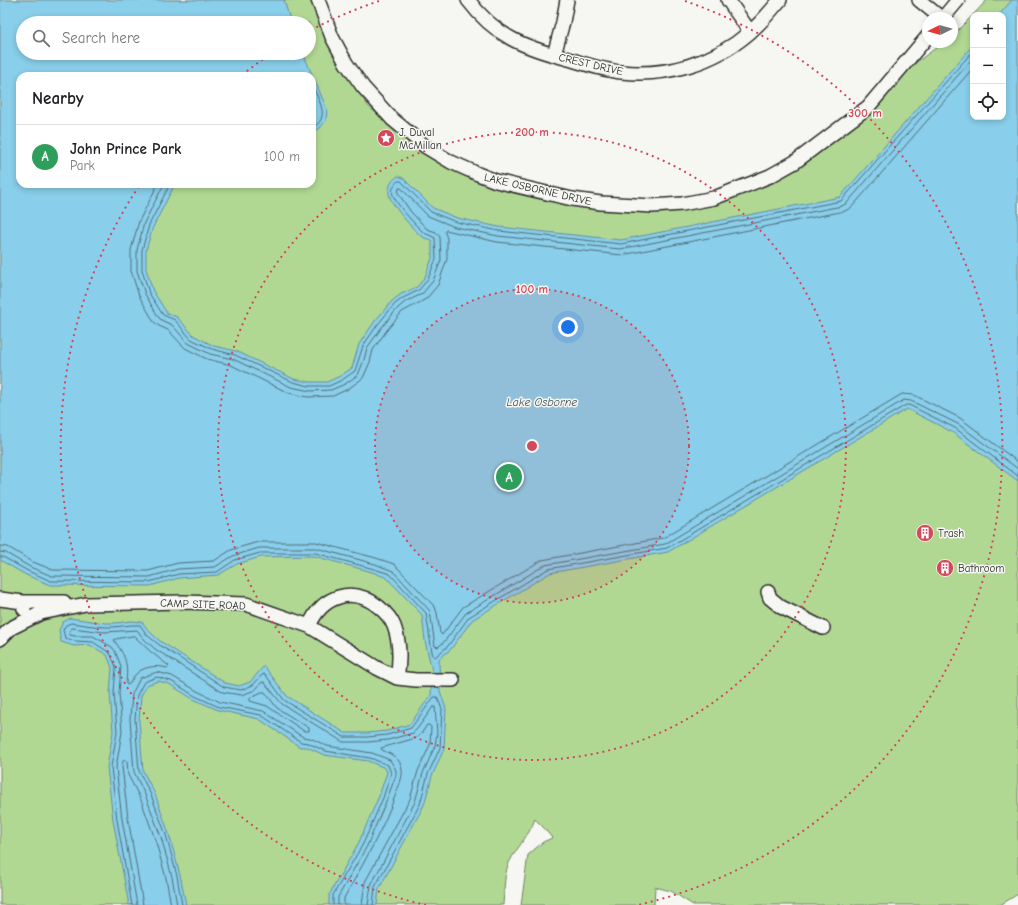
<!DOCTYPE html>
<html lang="en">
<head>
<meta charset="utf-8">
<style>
	:root { --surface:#fff; --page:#f2f2f2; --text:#202124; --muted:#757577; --line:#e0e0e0; --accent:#d1495b }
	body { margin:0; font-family:"Comic Neue",sans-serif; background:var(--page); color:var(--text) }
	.controls { position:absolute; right:12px; top:12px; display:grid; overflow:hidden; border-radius:8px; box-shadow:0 2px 6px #0003 }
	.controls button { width:36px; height:36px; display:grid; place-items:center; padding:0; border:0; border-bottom:1px solid var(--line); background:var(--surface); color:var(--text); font:20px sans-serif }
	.compass { position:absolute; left:922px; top:12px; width:36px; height:36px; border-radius:50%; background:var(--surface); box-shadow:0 2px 6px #0003; rotate:265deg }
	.you { position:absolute; left:568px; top:327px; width:14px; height:14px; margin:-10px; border:3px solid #fff; border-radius:50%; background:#1a73e8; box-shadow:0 0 0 6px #1a73e833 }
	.badge { display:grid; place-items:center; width:26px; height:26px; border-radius:50%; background:var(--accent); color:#fff; font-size:13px; font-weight:700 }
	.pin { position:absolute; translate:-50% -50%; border:2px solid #fff; box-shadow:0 1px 4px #0006 }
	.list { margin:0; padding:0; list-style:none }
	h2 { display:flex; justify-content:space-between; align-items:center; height:52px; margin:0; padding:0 16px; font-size:17px }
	h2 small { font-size:13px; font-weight:400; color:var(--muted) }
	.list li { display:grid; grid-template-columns:26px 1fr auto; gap:12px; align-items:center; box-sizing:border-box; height:64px; padding:0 16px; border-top:1px solid var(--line) }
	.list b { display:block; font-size:15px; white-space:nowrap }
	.list p { margin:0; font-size:13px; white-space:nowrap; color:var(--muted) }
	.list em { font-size:13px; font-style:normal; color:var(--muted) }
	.icon { flex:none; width:22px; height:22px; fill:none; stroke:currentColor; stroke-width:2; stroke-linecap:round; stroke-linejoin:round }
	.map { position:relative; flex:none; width:1018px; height:905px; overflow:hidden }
	.search { position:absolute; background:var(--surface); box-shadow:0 2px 6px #0003; left:16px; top:16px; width:300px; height:44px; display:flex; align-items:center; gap:10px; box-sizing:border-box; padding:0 14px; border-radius:22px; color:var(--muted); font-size:15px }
	.panel { position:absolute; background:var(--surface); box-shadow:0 2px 6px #0003; left:16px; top:72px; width:300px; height:116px; border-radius:12px }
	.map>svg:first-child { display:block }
	.green { fill:#b1d893; stroke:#6e825f; fill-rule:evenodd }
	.water { fill:#89ceea; stroke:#638d9e }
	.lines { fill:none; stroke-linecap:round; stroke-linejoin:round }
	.shore { stroke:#516c77; stroke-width:1 }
	.minor-casing { stroke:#2b2b2b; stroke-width:16 }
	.minor { stroke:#f6f6f2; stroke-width:13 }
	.ring { fill:none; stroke:#d1495b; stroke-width:2; stroke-dasharray:2 4 }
	.labels { text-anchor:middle; stroke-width:3; stroke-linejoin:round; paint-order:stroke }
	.street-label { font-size:11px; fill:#2b2b2b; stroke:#f6f6f2 }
	.poi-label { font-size:11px; fill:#2b2b2b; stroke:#f6f6f2; text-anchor:start }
	.water-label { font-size:12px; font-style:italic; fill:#42545b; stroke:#f6f6f2 }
	.centre { fill:#d1495b; stroke:#f6f6f2; stroke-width:2 }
	.ring-label { font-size:12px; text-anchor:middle; font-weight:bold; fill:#d1495b; stroke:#f6f6f2; stroke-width:3; stroke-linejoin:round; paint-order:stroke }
</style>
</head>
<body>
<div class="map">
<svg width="1018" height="905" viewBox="0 0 1018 905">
	<rect width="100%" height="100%" fill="#f6f6f2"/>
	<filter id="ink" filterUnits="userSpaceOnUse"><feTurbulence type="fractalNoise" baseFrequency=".025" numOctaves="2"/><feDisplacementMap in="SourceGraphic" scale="8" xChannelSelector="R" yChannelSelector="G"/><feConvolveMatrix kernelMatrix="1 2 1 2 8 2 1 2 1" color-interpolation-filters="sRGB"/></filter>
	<g filter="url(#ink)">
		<path class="green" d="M0,0h319l20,62 29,44 33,28 141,62 147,11 76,-23 48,-26 82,-80 49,-36h8v-6l21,-21v102h30v-102h-30l14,-15h31v894l-18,11h-307l-22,-14 -16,-4 -1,18h-133l7,-50 15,-13 9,-4 -8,-10 -9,-9c-6,18 -23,33 -28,49 -3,11 -3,25 -4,37h-503zM23,23h286v30h-286zM20,76h292v108h-292z"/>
		<path class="water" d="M0,0h284l7,23h-268v30h280l24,56 -1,12 -7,8 -7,3v-56h-292v108h155l-22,43 -7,23v19l7,22 14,22 10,4 16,18 21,11 22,5 58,28 16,3h17l13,-6 12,-8 7,-24 16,-23 17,-20 9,-7 16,-7 8,-10 7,-19v-18c-3,-1 -7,-1 -9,-3 -8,-4 -34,-35 -34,-43 -1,-9 3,-14 9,-18l5,2 30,30 24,10 42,9 122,13 219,-43 133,-152v72h30v-102h-4l13,-15h6v481l-66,-49 -45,-23 -239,143 -118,21 -78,47 -21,29 -11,9 -1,4 1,29 6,18 -2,40 -12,27 -8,29 -45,84 -2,16h-48v-10l30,-53 20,-46 8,-24 -2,-4 -17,-7 -44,-6 -17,-8h-7l-41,-28 -41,-9 -25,-11 -24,-15 -11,-3 -11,4 -6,11 -2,24 4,51 12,23 14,40 11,41 6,30h-57l-16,-85 -6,-53 6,-35 -3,-39 2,-25 -5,-13 -17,-10 -16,1 -13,-4 -2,-12 4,-8 7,-4 35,5h11l15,-2 11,1 8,10 10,9 65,42 14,3 11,-4 14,-16 23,30 58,37h22l20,-2 23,-7 21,-29 1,-25 -7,-29 -3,-26 -35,-37 -15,-6 -58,-16 -53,1 -24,7 -19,11 -39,3 -29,8 -100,-1 -24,-10 -26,-15z"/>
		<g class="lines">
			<path class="shore" d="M312,85c6,14 20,33 0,43
				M158,184l-19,37 -8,29v21l8,25 15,26 5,4 9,4 17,18 22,11 24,6 58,28 19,4 25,-1 15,-7 15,-11 7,-16 3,-12 14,-20 15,-18 24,-13 12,-14 9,-26v-20l-2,-7 1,-2 51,12 125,13 223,-44 7,-4 121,-139
				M164,184l-20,39 -7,27v21l8,23 14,24 4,3 9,4 16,18 22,11 23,5 58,28 19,4 21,-1 14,-6 13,-9 6,-15 3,-12 15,-21 16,-19 7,-6 17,-8 11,-13 8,-21 -1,-23 -4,-5 -9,-3 -16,-17 -13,-19 1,-5h2l27,28 27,11 43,9 122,13 222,-43 5,-3 126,-145
				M170,184l-21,41 -7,25v20l7,23 14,22 12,5 16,19 21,10 23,6 58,27 16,4h20l13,-6 13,-9 8,-25 15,-22 17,-20 8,-6 16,-8 9,-11 8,-20 -1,-21c-4,-3 -8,-3 -12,-6 -7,-6 -27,-28 -30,-37 -2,-5 1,-11 5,-14h3l30,31 25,10 43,9 122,13 220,-43 132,-150
				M0,546l8,1 25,15 20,8 95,1 30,-8 36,-2 17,-11 27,-8h58l60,16 18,6 41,43 2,6 3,20 2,2 21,-28 79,-47 121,-22 239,-144 12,1 46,23 58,44
				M0,552l6,1 24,14 22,9 97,1 29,-8 37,-2 18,-11 26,-8h57l59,16 18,7 37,40 5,35 3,1 6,-5 22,-29 79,-48 120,-21 239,-144 7,1 47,23 60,45
				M0,557h3l25,14 23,10 98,1 30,-8 38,-2 18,-12 25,-7h55l59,16 16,5 36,39 6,39 1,4 2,1 13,-11 21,-29 79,-48 119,-21 239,-143h3l46,23 63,48
				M134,636l17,16 18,14 -2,2c-10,-3 -24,-2 -32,7 -3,3 -4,8 -7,10l-2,-1c2,-21 0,-27 -12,-44l2,-1z
				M262,692h3l12,16 32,20v3h-5l-37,-25 -17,-5v-3z
				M132,905l-15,-85 -6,-53 6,-35 -3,-39 2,-26 -6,-14 -17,-11 -18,-1 -10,-3 -2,-8 3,-5 5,-2c11,1 23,4 34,4 12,1 23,-3 35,-2l7,10 11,9 66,43 17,3 12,-5 9,-10 3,-1 19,26 60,37h23l20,-2 24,-7 23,-31h3l5,12 -2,39 -12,26 -8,30 -45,83 -2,18
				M137,905l-15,-86 -6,-52 6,-35 -3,-39 2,-27 -6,-15 -3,-4 -19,-11h-18l-5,-1 -1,-4 3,-3 32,4 33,-2 7,9 11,10 67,43 20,3 13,-5 7,-8h2l18,22 61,38h25l20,-2 25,-7 4,-4 16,-22h2l2,25 -2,14 -12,27 -8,29 -44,83 -3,20
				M143,905l-15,-87 -6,-51 1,-6 2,-1 2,1 1,14 13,25 14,39 11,39 5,27
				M177,905l-5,-28 -11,-40 -15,-40 -12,-25 -4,-53 2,-25 8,-16 17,-6 15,4 25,15 23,11 43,9 40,26 7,1 17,8 45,7 18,7 6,10v5l-9,24 -20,47 -29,51v8
				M182,905l-5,-29 -11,-41 -15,-40 -12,-24 -4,-52 2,-24 7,-13 13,-5 14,4 24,15 24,11 42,8 40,27 7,1 17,8 45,7 18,7 3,8 -8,25 -20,46 -30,51v10
				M344,905v-7c20,-35 39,-69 53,-107 2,-6 6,-14 5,-21 -1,-12 -11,-16 -20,-20l-1,-2 35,-10 5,-4 6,-9h2l2,2 -1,18 -12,26 -8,28 -45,83 -3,23"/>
			<defs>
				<path id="minor" d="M318,0l14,37 14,26 17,24 29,32 34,28 25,15 27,12 18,7 76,18 29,4 51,3 30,-2 32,-6 56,-22 25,-14 73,-55 60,-71
					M468,0c27,36 55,47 97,58 18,5 37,12 56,14 45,5 93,-9 128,-39 12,-10 21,-21 31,-33
					M728,0l22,32
					M919,0l22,18
					M943,18l15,-18
					M554,55l9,-33 4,-22
					M768,592l2,6 11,9 42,21
					M0,599l23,3 1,7
					M23,602h41
					M309,626c13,-30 43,-41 70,-19 6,5 12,11 15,19 6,16 6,35 3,52
					M0,639l11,-11 30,-15 45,-9 97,-2 63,2 63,22 68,42 20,10 19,2h37"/>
			</defs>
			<use href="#minor" class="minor-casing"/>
			<use href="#minor" class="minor"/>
		</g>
	</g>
	<circle cx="532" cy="446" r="157" fill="#d1495b" fill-opacity=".12"/>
	<g class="ring">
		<circle cx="532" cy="446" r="157"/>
		<circle cx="532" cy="446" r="314"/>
		<path d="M426 905A471 471 0 0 1 139 186M242 75A471 471 0 0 1 272 53M311 30A471 471 0 0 1 379 1M685 1A471 471 0 0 1 638 905"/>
	</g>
	<defs>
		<symbol id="sight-disc" viewBox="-11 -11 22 22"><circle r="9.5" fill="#d1495b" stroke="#f6f6f2"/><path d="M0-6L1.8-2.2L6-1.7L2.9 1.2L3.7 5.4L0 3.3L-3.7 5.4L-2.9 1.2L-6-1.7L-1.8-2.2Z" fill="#fff"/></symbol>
		<symbol id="building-disc" viewBox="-11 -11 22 22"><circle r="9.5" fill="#d1495b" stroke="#f6f6f2"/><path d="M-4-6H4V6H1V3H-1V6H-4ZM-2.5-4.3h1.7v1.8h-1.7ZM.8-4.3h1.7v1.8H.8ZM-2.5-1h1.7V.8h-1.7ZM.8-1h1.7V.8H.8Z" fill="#fff"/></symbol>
	</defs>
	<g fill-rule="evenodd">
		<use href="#sight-disc" x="376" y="128" width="20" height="20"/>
		<use href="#building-disc" x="915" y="523" width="20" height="20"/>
		<use href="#building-disc" x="935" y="558" width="20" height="20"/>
	</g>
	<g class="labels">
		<g class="street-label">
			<text transform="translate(591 64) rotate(13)" y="4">CREST DRIVE</text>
			<text transform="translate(538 189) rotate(13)" y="4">LAKE OSBORNE DRIVE</text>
			<text transform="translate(203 604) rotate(2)" y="4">CAMP SITE ROAD</text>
		</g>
		<g class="poi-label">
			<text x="399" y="136">J. Duval<tspan x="399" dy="13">McMillan</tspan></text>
			<text x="938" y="537">Trash</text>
			<text x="958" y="572">Bathroom</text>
		</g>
		<g class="water-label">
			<text x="542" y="406">Lake Osborne</text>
		</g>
	</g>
	<circle cx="532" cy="446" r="6" class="centre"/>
	<g class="ring-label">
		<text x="865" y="117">300 m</text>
		<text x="532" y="136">200 m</text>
		<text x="532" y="293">100 m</text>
	</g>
</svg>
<div class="controls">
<button>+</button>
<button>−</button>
<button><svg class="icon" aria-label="locate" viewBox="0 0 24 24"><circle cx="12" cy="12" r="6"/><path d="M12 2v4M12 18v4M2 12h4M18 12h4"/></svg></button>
</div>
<svg class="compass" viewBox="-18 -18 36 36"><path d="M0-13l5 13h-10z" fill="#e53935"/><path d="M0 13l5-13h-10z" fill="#757577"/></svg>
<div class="you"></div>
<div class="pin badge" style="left:509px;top:477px;background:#2e9e5b">A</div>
<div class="search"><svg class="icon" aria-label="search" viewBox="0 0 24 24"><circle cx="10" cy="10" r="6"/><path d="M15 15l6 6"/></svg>Search here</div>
<section class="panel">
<h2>Nearby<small></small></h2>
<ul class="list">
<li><span class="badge" style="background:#2e9e5b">A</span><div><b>John Prince Park</b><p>Park</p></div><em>100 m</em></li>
</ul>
</section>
</div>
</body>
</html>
